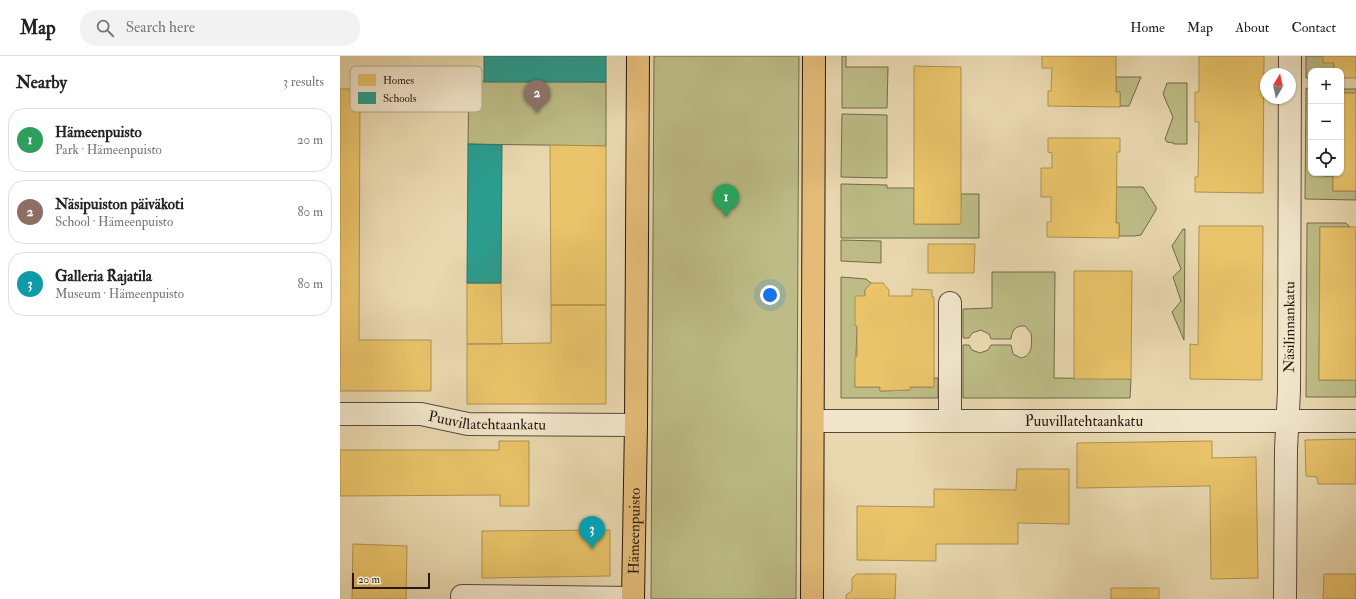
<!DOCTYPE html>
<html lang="en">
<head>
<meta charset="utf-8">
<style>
	:root { --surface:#fff; --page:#f2f2f2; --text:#222; --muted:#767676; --line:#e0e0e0; --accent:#b45309 }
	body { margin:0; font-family:"IM FELL Double Pica",serif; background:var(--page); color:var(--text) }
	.controls { position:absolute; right:12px; top:12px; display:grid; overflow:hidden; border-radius:8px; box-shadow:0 1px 3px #0004 }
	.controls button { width:36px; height:36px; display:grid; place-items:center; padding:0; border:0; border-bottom:1px solid var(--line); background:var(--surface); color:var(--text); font:20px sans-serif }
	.compass { position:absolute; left:920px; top:12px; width:36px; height:36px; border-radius:50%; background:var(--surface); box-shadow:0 1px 3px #0004; rotate:9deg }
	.scale { position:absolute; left:12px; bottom:10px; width:78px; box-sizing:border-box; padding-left:4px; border:2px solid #271912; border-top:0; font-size:11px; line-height:14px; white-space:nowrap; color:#271912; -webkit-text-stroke:3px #f1e6cb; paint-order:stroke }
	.you { position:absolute; left:430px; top:239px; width:14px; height:14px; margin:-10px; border:3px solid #fff; border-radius:50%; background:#1a73e8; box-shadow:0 0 0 6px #1a73e833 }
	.badge { display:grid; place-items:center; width:26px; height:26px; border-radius:50%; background:var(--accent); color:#fff; font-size:13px; font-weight:700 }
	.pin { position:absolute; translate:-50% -33px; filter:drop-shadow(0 1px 2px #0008) }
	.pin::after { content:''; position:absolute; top:21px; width:14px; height:12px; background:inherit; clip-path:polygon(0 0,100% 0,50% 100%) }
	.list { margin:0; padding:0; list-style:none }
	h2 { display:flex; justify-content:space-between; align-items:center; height:52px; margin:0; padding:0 16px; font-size:17px }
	h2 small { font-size:13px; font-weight:400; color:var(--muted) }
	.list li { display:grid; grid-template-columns:26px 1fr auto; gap:12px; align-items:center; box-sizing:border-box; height:64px; margin:0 8px 8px; padding:0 8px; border:1px solid var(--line); border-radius:16px }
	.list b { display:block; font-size:15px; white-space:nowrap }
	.list p { margin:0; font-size:13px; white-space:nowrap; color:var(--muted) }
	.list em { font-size:13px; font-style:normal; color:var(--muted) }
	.icon { flex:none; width:22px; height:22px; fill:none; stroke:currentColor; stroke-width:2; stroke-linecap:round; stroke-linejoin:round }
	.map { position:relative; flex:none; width:1016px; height:543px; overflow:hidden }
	header { display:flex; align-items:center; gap:24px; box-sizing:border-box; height:56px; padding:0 20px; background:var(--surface); border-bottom:1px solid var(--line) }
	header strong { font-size:19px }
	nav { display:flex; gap:22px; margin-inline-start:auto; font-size:14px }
	.search { width:280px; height:36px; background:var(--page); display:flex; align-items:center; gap:10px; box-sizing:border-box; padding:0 14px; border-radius:16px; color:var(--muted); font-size:15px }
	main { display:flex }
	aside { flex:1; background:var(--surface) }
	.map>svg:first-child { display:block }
	.green { fill:#bdbc86; stroke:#726a4c }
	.homes { fill:#e9c46a; stroke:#af9150 }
	.schools { fill:#2a9d8f; stroke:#29756a }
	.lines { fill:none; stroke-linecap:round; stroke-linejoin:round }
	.minor-casing { stroke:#584939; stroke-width:24 }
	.major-casing { stroke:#271912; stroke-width:24 }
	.minor { stroke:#f1e6cb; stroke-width:22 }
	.major { stroke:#e4bc78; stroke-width:22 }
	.labels { text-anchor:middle; stroke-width:4; stroke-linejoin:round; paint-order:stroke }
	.street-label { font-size:15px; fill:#271912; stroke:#f1e6cb }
	.key { fill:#f1e6cb; stroke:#b4a894; stroke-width:1 }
	.key-label { font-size:11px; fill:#271912 }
</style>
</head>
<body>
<header>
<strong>Map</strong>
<div class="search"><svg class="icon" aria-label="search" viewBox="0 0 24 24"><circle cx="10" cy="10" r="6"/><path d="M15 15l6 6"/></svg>Search here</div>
<nav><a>Home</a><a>Map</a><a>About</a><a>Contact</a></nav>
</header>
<main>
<aside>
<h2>Nearby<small>3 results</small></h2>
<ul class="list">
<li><span class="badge" style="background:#2e9e5b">1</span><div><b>Hämeenpuisto</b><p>Park · Hämeenpuisto</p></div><em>20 m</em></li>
<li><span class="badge" style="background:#8d6e63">2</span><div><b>Näsipuiston päiväkoti</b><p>School · Hämeenpuisto</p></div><em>80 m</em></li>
<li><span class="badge" style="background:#0f9aa8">3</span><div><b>Galleria Rajatila</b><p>Museum · Hämeenpuisto</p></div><em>80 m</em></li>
</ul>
</aside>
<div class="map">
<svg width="1016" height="543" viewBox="0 0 1016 543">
	<rect width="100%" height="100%" fill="#e9d8af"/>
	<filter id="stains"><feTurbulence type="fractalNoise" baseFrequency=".005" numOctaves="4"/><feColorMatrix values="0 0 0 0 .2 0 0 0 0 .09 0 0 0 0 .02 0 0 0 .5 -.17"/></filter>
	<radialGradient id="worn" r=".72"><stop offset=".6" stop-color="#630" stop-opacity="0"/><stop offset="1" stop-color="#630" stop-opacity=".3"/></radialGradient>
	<path class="green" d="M314,0h145l-3,543h-145z
		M502,0h4v11h42l-1,41h-45z
		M966,0h17l11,7v8h-23v7h-5z
		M776,21h25l-12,29h-9v-14h-4z
		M129,25l137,1v64l-138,-2z
		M827,27h20v61h-13v-1l-7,-1 -2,-3 8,-22 -10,-23z
		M966,32l5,1v84h12v3h10v15h23v9l-51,-1z
		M1001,33h15v4h-15z
		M502,58l45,1v63l-46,-1z
		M501,128l46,1v3h27v36h46l1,-30h18v44h-138z
		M776,131h27l13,20v3l-15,25 -6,1h-16v-13h-3z
		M967,167h39l4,4h-30l-1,153h37v17h-50z
		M843,173h2l-1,111 -12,-28 9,-11 -8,-24 8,-8 -9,-23z
		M501,184l40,1v22l-40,-2z
		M652,216h63l-1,106 77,1 -1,19h-167v-53h6l3,5 8,3 8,-3 3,-5h20l2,9 8,4c12,-2 11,-15 10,-25l-6,-7c-10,-1 -13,5 -14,13h-20l-2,-5 -8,-4 -9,3 -3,5h-6v-29l29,-1z
		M501,221l25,2 5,4 -6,7v6l-8,30 -2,61h25v4l29,-1 1,-3h23l1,-9h4v20h-97z"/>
	<path class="homes" d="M702,0h74v36h4v15l-72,-1v-15h3l1,-23h-10z
		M859,0h65l-1,137 -68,-1v-15h3l1,-55h-4v-30h4z
		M983,0h33v22h-15v-7h-7v-8h-11z
		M574,10l47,1v157h-47z
		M0,33h20l-1,251h72v51h-91z
		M1001,37h15v98h-23v-15h-10v-3h18z
		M708,82h72v14h-3l-1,71h3v15l-72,-1v-15h4v-25h-10v-29h11v-15l-4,-1z
		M210,89l56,1v159h-55z
		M859,170h64l-1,154 -72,-1v-35l8,1z
		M980,171h36v153h-37z
		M588,188h47l-1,29h-46z
		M734,215h58l-1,108h-57z
		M127,227h34l1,61h-35z
		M531,227h12l6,7v6h23v-7l20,1v7h2v90h-24v3l-30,1v-4h-25v-30h2v-31h-2v-30h10v-6z
		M211,249h55v99h-139v-60l84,-1z
		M1016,383v45h-38l-1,-7 -11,-1 -1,-36z
		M159,385h30v65h-29v-11l-160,1v-46h159z
		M872,385v17l44,-1 2,121 -47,1 -1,-93 -133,2v-45z
		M677,413h52v55l-51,-1v21h-82v17l-79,-1v-54l77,1v-18l82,1z
		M270,474v46l-128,2v-47z
		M13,488l54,2 -1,53h-54z
		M517,518h39l-1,25h-49v-4l6,-4v-13z
		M984,518h32v25h-33z
		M771,532h48v11h-48z"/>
	<path class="schools" d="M144,0h122v26h-122z
		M128,88l34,1 -1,138h-34z"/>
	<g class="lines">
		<defs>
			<g id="minor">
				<path id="s1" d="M0,358h81l47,10 168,1"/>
				<path id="s2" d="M473,365h543"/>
				<path d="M610,365v-118"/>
				<path d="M122,540l171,2"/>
				<path id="s3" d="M945,543l1,-150 3,-58 1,-335"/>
			</g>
			<g id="major">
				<path id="s4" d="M293,543l3,-174 2,-369"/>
				<path d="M472,543l2,-543"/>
			</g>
		</defs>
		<use href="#minor" class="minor-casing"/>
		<use href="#major" class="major-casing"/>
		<use href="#minor" class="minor"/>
		<use href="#major" class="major"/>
	</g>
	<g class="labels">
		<g class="street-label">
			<text dy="5" stroke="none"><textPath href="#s3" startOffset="272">Näsilinnankatu</textPath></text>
			<text dy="5" stroke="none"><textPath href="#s1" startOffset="148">Puuvillatehtaankatu</textPath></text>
			<text dy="5" stroke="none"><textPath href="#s2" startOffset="271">Puuvillatehtaankatu</textPath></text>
			<text dy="5" stroke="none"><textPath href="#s4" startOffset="68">Hämeenpuisto</textPath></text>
		</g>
	</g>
	<rect x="10" y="10" width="132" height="46" rx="6" class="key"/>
	<rect x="18" y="18" width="18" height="12" fill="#e9c46a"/>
	<rect x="18" y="36" width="18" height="12" fill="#2a9d8f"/>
	<g class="key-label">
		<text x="43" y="28">Homes</text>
		<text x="43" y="46">Schools</text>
	</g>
	<rect width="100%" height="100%" filter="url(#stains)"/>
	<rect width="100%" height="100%" fill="url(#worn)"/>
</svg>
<div class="controls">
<button>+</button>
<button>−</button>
<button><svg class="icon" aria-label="locate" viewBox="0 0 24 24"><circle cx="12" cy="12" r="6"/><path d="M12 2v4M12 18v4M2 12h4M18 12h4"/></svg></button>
</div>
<svg class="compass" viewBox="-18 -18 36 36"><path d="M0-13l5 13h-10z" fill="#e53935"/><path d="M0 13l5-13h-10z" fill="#767676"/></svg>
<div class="scale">20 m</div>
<div class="you"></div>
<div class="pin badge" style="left:386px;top:161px;background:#2e9e5b">1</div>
<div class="pin badge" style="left:197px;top:57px;background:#8d6e63">2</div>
<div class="pin badge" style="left:252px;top:493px;background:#0f9aa8">3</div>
</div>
</main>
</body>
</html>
